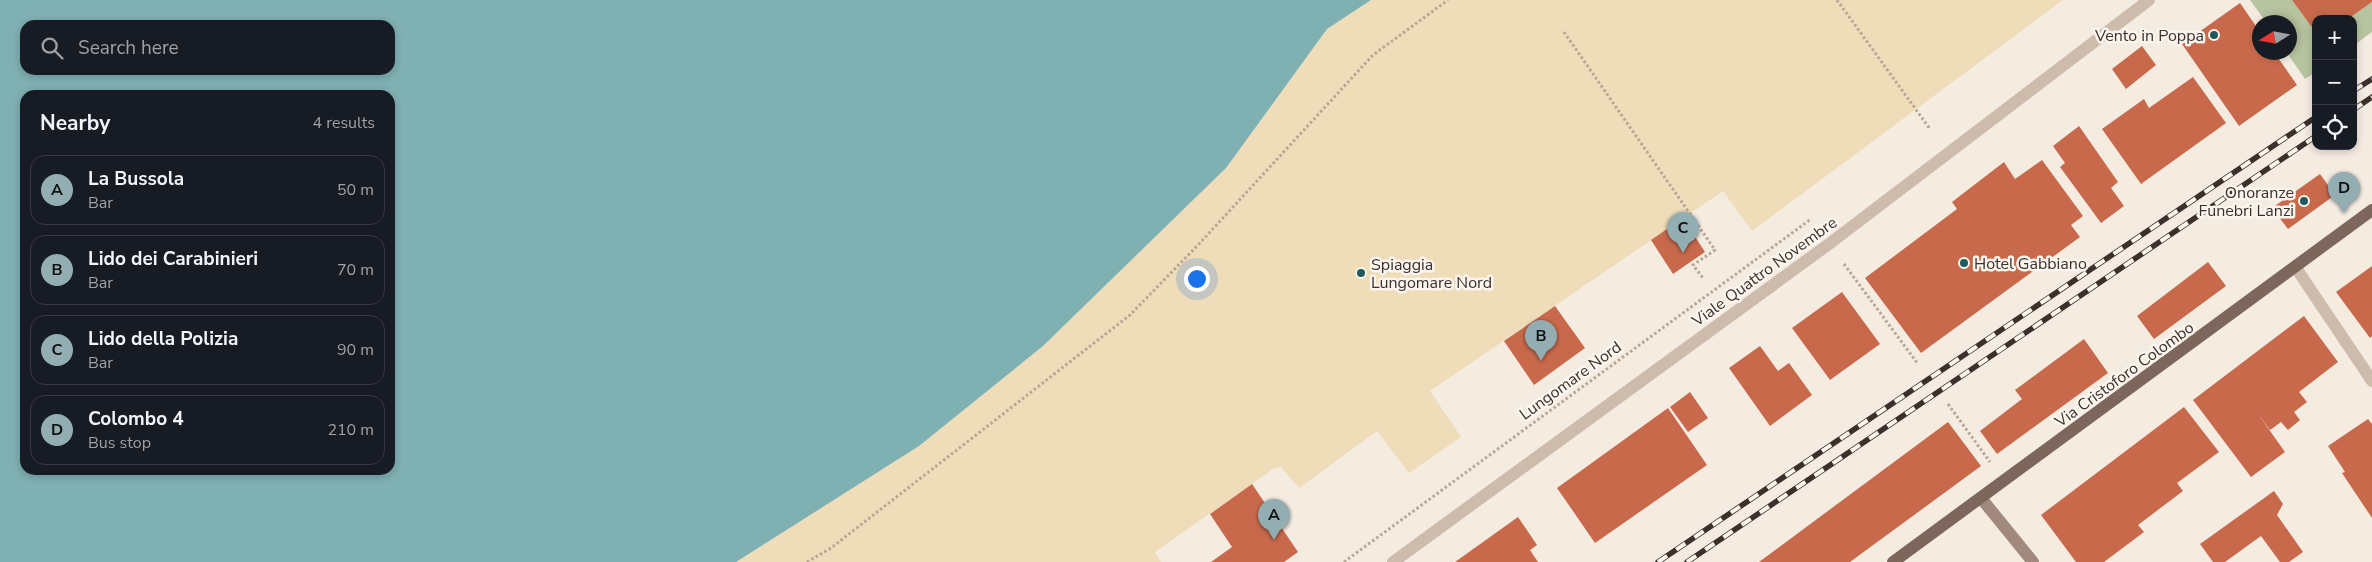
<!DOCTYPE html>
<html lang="en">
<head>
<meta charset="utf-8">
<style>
	:root { --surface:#171b24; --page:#20242c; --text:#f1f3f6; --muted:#9ea1a6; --line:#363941; --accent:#92aeb2 }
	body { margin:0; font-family:"Nunito Sans",sans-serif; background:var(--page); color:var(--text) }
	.controls { position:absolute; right:15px; top:15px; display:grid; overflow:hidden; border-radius:10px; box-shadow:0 2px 8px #0003 }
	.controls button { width:45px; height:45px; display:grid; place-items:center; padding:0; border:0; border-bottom:1px solid var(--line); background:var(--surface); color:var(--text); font:25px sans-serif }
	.compass { position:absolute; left:2252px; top:15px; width:45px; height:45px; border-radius:50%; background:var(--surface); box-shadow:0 2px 8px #0003; rotate:259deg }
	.you { position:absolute; left:1196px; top:278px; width:18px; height:18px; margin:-12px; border:4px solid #fff; border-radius:50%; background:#1a73e8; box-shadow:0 0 0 8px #1a73e833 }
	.badge { display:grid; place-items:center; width:32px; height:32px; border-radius:50%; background:var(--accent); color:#111; font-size:16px; font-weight:700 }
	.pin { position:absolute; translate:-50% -41px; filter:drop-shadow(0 1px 2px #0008) }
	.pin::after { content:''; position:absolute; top:26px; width:18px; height:15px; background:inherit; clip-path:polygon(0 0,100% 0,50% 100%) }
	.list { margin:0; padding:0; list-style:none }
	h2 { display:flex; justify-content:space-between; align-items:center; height:65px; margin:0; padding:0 20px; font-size:21px }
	h2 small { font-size:16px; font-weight:400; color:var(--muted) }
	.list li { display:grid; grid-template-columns:32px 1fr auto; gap:15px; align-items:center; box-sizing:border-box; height:70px; margin:0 10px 10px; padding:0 10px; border:1px solid var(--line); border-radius:15px }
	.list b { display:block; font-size:19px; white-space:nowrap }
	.list p { margin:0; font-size:16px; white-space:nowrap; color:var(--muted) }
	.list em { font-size:16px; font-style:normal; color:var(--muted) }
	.icon { flex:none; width:28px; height:28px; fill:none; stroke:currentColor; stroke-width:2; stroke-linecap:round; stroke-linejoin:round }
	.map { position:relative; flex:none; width:2372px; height:562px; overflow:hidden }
	.search { position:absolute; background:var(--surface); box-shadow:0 2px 8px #0003; left:20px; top:20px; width:375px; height:55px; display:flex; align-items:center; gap:12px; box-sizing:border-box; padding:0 18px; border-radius:15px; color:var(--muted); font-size:19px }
	.panel { position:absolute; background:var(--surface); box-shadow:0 2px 8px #0003; left:20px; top:90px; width:375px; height:385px; border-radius:15px }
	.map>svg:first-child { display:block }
	.green { fill:#b8c4a0 }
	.sand { fill:#efdcb8 }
	.water { fill:#7fb0b2; fill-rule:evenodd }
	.building { fill:#c8694b }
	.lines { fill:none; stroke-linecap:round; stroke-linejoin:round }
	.path { stroke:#b9a596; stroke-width:3; stroke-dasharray:2.5 2.5; stroke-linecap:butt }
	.street { stroke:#cdbbac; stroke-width:12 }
	.secondary { stroke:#a18a7d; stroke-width:12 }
	.primary { stroke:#7d675c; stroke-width:12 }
	.rail-casing { stroke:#3b302b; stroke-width:5.5 }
	.rail { stroke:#fbf5ee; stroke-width:4; stroke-dasharray:11; stroke-linecap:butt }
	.poi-dot { fill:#1f5a5e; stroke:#fbf5ee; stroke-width:2 }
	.labels { text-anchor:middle; stroke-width:5; stroke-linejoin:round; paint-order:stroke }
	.poi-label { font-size:16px; fill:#3b302b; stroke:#fbf5ee; text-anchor:end }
	.street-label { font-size:16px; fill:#3b302b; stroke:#fbf5ee }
</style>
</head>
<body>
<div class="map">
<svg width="2372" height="562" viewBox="0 0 2372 562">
	<rect width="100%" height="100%" fill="#f4ebe1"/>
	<path class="green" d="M2250,0h42l24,33v39l-11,7 -18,-26 3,-1v-30h-24z
		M2372,2v30l-19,14v-27h-5z"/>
	<path class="sand" d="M1371,0h692l-311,231 -29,-40 -293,200 31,46 -52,36 -32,-42 -78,57 -18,-21 -8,2 -118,83 6,10h-425l183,-116 124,-100 183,-178 101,-139z"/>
	<path class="water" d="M0,0h1371l-44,29 -101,139 -183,178 -124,100 -183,116h-736zM25,25h365v45h-365zM25,95h365v375h-365z"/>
	<path class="building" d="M2292,0h80v2l-24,17h-32v14z
		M2240,3l20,29v20h14l23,33 -58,41 -57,-82z
		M2142,46l14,19 -30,24 -14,-20z
		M2193,77l33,46 -85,61 -39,-55 42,-30 5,9z
		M2079,126l39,56 -7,6 13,18 -23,17 -41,-56 5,-4 -12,-17z
		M2042,160l41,56 -12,9 9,12 -159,116 -56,-75 92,-69 -5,-7 52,-40 11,17z
		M2320,174l15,21 -47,34 -16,-21z
		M1683,218l22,34 -32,22 -22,-34z
		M2208,262l18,24 -72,53 -17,-23z
		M2372,266v70l-2,2 -34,-46z
		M1842,292l38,52 -50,36 -38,-52z
		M1555,306l30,42 -51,37 -30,-44z
		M2304,316l34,46 -39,30 8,10 -13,10 6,8 -12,10 -7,-8 -11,8 -12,-16 27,38 -34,25 -58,-77z
		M2084,339l24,34 -111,81 -17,-23 42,-32 -7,-9z
		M1760,346l18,25 11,-8 23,32 -42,31 -41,-58z
		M1690,392l18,26 -20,14 -18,-25z
		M2184,407l35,45 -42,31 6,8 -45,34 6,7 -40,30h-28l-35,-47z
		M1668,408l39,57 -112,78 -38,-55z
		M2368,419l4,5v94l-30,-45 3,-1 -17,-26z
		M1948,422l33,44 -131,96h-91z
		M1252,484l46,68 -14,10h-73l21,-15 -22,-33z
		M2274,491l9,13 -6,11 26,37 -14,10h-9l-19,-26 -36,26h-12l-13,-18z
		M1518,517l19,28 -7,5 8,12h-83z"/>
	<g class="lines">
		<path class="path" d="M1837,0l93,129
			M1564,32l151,218 -22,15 10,13
			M1844,264l74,100
			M1948,404l42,58
			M807,562l24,-14 299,-233 68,-70 175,-190 75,-55
			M1344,562l467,-343"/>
		<path class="street" d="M2296,268l76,113
			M1393,562l436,-318 320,-244"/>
		<path class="secondary" d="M1981,498l52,64"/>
		<path class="primary" d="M1893,562l479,-352"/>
		<defs>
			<path id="rail" d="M2353,91l19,-12
				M2353,110l19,-13
				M1658,562l658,-445
				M1687,562l629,-426"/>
		</defs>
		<use href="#rail" class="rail-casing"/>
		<use href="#rail" class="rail"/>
	</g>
	<g class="poi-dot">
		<circle cx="2214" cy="35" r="5"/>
		<circle cx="2304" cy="201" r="5"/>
		<circle cx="1964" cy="263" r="5"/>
		<circle cx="1361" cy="273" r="5"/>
	</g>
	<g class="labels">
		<g class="poi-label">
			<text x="2204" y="41">Vento in Poppa</text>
			<text x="2294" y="198">Onoranze<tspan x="2294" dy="18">Funebri Lanzi</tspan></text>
			<text x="1974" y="269" text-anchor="start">Hotel Gabbiano</text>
			<text x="1371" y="270" text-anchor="start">Spiaggia<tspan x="1371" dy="18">Lungomare Nord</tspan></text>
		</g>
		<g class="street-label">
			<text transform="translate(1764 271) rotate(-36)" y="6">Viale Quattro Novembre</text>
			<text transform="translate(2124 374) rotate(-36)" y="6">Via Cristoforo Colombo</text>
			<text transform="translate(1570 380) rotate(-36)" y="6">Lungomare Nord</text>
		</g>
	</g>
</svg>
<div class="controls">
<button>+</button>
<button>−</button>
<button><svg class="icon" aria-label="locate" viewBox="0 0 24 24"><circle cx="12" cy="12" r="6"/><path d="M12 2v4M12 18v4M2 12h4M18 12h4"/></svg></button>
</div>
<svg class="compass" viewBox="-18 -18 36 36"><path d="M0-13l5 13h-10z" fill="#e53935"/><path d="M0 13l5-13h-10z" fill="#9ea1a6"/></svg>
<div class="you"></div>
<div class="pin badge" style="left:1274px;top:540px">A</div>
<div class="pin badge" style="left:1541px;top:361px">B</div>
<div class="pin badge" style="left:1683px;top:253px">C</div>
<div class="pin badge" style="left:2344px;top:213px">D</div>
<div class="search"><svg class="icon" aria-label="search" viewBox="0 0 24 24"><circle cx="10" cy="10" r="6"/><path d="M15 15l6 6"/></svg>Search here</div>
<section class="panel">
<h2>Nearby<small>4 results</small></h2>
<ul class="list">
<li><span class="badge">A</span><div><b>La Bussola</b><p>Bar</p></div><em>50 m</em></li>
<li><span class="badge">B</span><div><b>Lido dei Carabinieri</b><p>Bar</p></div><em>70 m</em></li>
<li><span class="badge">C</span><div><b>Lido della Polizia</b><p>Bar</p></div><em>90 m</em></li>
<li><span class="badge">D</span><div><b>Colombo 4</b><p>Bus stop</p></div><em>210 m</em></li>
</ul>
</section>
</div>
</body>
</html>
